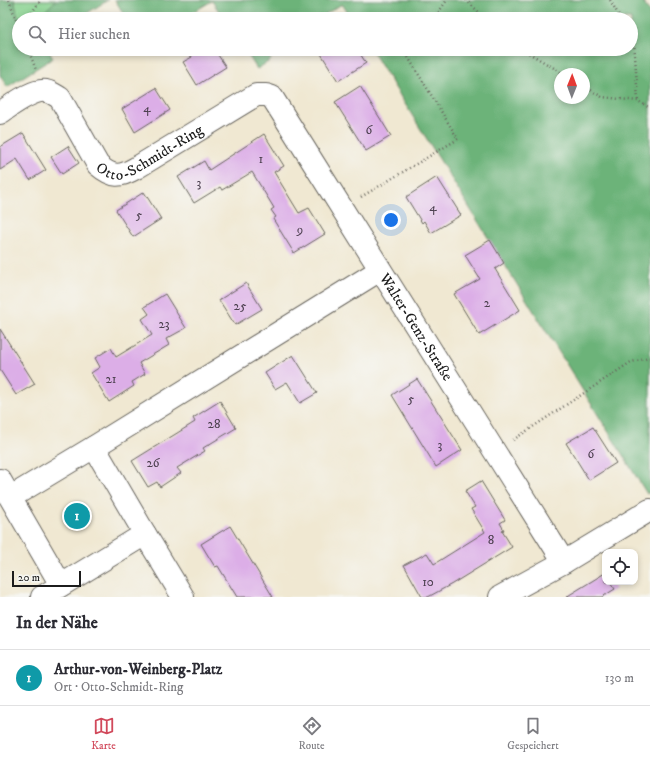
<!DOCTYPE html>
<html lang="de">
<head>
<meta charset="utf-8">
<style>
	:root { --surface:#fff; --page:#f7f7f7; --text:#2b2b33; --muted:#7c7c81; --line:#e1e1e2; --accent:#d1495b }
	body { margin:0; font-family:"IM FELL DW Pica",serif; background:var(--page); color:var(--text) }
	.controls { position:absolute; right:12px; bottom:12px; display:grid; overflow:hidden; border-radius:8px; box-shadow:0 2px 6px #0003 }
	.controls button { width:36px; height:36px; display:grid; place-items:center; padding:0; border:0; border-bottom:1px solid var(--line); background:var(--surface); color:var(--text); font:20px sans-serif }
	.compass { position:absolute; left:554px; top:68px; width:36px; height:36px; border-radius:50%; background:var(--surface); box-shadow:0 2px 6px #0003; rotate:1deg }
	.scale { position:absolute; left:12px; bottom:10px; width:69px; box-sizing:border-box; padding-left:4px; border:2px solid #1c1c1c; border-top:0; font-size:11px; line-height:14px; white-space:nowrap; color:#1c1c1c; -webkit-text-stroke:3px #f6f6f2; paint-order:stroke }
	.you { position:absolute; left:391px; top:220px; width:14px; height:14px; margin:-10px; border:3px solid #fff; border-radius:50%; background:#1a73e8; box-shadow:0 0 0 6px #1a73e833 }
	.badge { display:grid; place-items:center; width:26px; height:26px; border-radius:50%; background:var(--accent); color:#fff; font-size:13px; font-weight:700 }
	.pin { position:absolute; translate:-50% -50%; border:2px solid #fff; box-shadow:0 1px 4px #0006 }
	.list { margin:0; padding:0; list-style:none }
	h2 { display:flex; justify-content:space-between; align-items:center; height:52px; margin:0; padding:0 16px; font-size:17px }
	h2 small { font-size:13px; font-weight:400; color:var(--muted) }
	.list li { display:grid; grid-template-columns:26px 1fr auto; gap:12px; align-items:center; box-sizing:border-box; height:56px; padding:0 16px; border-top:1px solid var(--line) }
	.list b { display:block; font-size:15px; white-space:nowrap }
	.list p { margin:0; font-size:13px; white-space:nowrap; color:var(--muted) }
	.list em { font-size:13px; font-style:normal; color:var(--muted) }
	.icon { flex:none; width:22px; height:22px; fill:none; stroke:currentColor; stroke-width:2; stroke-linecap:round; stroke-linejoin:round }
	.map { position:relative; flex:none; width:650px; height:597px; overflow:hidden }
	.search { position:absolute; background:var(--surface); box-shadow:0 2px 6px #0003; left:12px; right:12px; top:12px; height:44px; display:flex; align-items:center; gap:10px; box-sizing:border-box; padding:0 14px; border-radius:22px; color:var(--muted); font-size:15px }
	.sheet { height:108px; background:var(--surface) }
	nav { display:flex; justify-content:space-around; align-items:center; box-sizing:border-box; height:56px; border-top:1px solid var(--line); background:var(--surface); font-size:11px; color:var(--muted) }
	nav a { display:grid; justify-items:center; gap:2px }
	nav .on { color:var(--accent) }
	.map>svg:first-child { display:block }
	.green { fill:#86d18e; stroke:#517655 }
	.forest { fill:#6cb379; stroke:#44684a; fill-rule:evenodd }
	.building { fill:#dcaee7 }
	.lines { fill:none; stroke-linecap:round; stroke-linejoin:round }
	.street-casing { stroke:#66635c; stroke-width:24 }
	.path { stroke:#66635c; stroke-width:2.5; stroke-dasharray:1 3; stroke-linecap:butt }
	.street { stroke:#fff; stroke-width:22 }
	.labels { text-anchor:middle; stroke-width:3; stroke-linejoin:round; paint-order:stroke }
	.number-label { font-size:13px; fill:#4c404f }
	.street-label { font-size:15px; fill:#1c1c1c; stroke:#f6f6f2 }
</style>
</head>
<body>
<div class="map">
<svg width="650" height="597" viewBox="0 0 650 597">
	<rect width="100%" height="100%" fill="#f6f6f2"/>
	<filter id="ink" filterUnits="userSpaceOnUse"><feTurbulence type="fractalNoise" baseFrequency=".025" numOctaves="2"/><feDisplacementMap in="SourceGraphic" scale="8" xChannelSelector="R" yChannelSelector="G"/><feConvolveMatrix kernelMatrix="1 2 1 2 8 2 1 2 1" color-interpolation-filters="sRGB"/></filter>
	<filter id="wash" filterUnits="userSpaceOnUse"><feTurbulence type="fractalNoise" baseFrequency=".012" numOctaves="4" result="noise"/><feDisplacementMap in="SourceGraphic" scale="16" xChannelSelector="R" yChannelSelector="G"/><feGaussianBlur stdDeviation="0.9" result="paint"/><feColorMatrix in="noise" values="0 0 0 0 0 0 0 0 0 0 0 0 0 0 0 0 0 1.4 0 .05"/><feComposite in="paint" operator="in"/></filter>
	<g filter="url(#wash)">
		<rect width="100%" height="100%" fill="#f0e8d2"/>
		<path class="green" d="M14,0h42l-14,14 -24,3z"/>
		<path class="forest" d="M0,0h14l4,17 24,-3 14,-14h52l-30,19h-59v30h29l5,9 -46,29 -7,-12z
			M115,0h526l9,12v480l-3,2 -276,-445h260v-30h-279l-10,-15 -24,15h-94l-12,-18 -31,18h-54zM560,74h24v24h-24z
			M244,49h26l-3,2 4,9 -14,9z"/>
		<g id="blocks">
			<path class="building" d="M187,49h27l12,18 -29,18 -14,-23 9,-5z
				M318,49h39l9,14 -28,18z
				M360,86l31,50 -25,15 -31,-49z
				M156,88l14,22 -35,22 -13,-23z
				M23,133l23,37 -16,10 -13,-21 -17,11v-23z
				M264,134l20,32 -10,6 25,41 10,-5 16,26 -31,19 -21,-34 3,-2 -5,-7 3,-2 -22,-36 -30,18 -2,-3 -26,16 -16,-26 26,-16 5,9z
				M68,146l11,17 -17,11 -11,-17z
				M437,177l24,38 -30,18 -7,-12 -2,2 -16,-26z
				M144,192l17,27 -28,18 -17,-27z
				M490,240l14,23 -9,6 25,41 -41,25 -25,-41 26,-15 -15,-24z
				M246,283l16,26 -27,16 -16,-25z
				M165,294l21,34 -20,11 3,6 -30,18 6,11 -13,8 2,4 -25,16 -18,-29 9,-6 -5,-9 16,-10 5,9 36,-22 -10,-16 7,-5 -5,-7z
				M0,329l35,55 -19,11 -16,-25z
				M293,355l24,38 -17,10 -13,-21 -12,7 -10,-16z
				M417,379l45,71 -26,17 -44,-72z
				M220,401l16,27 -33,20 2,3 -28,17 4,5 -21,14 -3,-5 -9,5 -16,-26 63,-39 -2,-4z
				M593,427l23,36 -27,17 -23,-37z
				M481,481l24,39 -5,3 4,7 -2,1 10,16 -60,37 -24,13h-6l-18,-32 23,-12 7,11 51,-32 -14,-23 4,-2 -10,-16z
				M230,526l43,71h-36l-19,-31 -3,1 -14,-23z
				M605,573v9h5l5,7 -13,8h-36z"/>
		</g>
	</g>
	<g filter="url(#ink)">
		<use href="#blocks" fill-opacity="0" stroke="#66635c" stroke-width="1"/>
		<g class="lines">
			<defs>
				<g id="street">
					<path id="s1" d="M0,113c11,-7 32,-24 46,-22 5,1 9,4 14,7l38,67c15,13 22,12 38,3l120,-73h10l6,2 292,465"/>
					<path d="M94,447l51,87"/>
					<path d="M0,480l61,105"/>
					<path d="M11,497l83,-50 286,-177"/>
					<path d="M42,597l103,-63 38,63"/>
					<path d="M500,597l64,-35 86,-52"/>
				</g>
			</defs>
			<use href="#street" class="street-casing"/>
			<path class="path" d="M9,0l10,28
				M466,0l20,19
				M610,0l11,19
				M27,19l14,-19
				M434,19l13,-19
				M631,36l3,5 4,60 12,7
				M28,49l8,21
				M522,49l42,25
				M584,86l18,11 36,4
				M361,197l97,-58 -50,-82 6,-8
				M513,440l118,-78 19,-4"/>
			<use href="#street" class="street"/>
		</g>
	</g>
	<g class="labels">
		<g class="number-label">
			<text x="147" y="112">4</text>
			<text x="369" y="134">6</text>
			<text x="261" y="163">1</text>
			<text x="199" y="187">3</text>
			<text x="433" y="211">4</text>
			<text x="139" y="219">5</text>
			<text x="300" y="234">9</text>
			<text x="487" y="307">2</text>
			<text x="240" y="310">25</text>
			<text x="164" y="328">23</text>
			<text x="111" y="383">21</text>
			<text x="411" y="403">5</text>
			<text x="214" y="428">28</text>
			<text x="440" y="449">3</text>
			<text x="591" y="458">6</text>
			<text x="153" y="467">26</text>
			<text x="491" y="544">8</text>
			<text x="428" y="586">10</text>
		</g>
		<g class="street-label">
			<text dy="5" stroke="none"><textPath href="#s1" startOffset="204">Otto-Schmidt-Ring</textPath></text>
			<text dy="5" stroke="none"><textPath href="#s1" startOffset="615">Walter-Genz-Straße</textPath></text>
		</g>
	</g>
</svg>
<div class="controls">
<button><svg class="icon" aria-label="locate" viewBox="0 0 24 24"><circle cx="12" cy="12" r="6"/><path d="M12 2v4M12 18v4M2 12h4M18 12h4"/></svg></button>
</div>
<svg class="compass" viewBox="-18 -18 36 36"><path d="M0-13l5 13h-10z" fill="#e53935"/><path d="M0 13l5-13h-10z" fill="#7c7c81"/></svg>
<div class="scale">20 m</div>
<div class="you"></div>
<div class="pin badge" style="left:77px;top:516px;background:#0f9aa8">1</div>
<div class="search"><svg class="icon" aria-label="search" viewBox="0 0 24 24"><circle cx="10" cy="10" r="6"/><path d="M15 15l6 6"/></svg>Hier suchen</div>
</div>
<section class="sheet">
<h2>In der Nähe<small></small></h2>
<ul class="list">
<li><span class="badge" style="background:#0f9aa8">1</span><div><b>Arthur-von-Weinberg-Platz</b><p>Ort · Otto-Schmidt-Ring</p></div><em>130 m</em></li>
</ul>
</section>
<nav>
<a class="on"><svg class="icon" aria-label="map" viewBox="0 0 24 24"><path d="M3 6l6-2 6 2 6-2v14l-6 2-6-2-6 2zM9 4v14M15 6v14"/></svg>Karte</a>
<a><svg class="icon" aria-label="directions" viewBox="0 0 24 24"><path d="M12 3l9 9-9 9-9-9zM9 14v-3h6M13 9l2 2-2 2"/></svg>Route</a>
<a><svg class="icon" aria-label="saved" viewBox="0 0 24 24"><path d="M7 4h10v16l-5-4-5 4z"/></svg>Gespeichert</a>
</nav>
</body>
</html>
